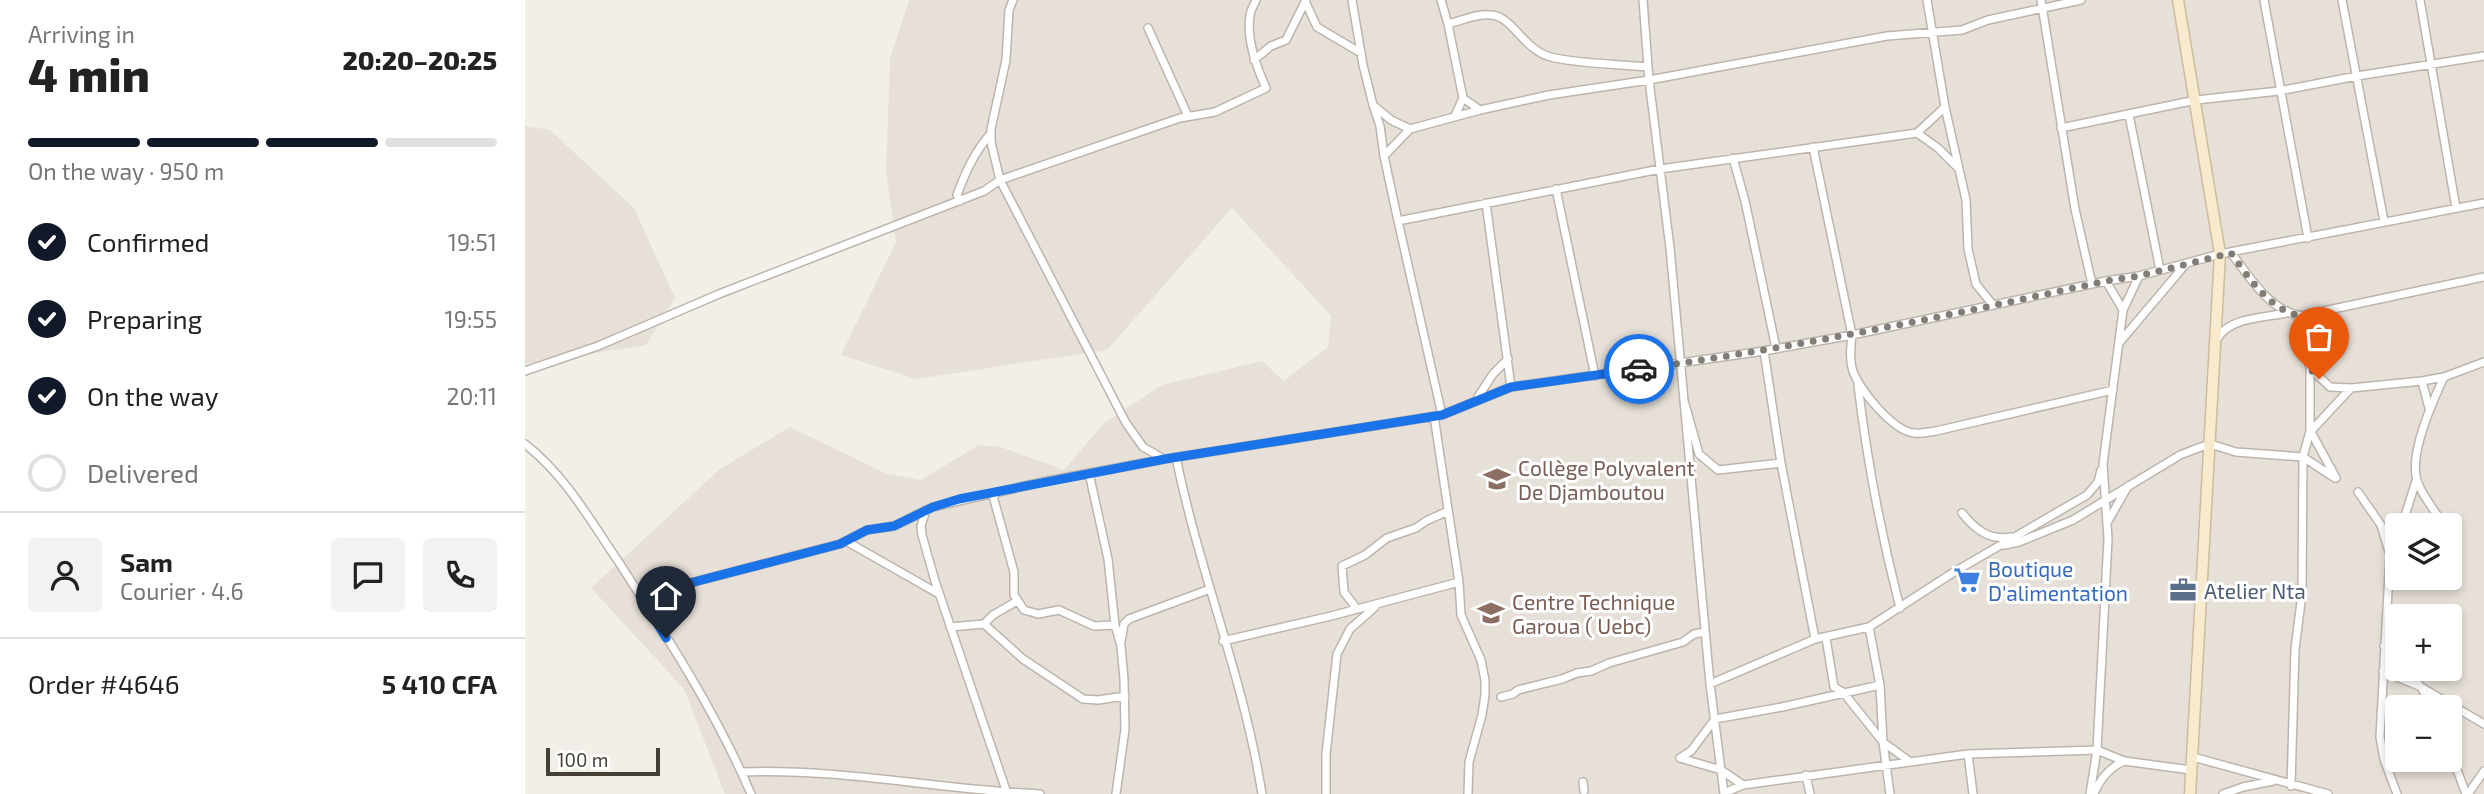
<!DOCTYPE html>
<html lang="en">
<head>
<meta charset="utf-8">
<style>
  body { margin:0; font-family:"Exo 2",sans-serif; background:#f2f2f2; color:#222; height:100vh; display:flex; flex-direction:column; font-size:26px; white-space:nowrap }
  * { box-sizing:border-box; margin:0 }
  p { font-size:23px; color:#767676 }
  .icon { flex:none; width:38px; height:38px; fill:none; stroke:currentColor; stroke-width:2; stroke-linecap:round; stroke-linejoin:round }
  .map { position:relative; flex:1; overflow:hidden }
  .drawer { display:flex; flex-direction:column; background:#fff; width:525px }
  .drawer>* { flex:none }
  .tools { position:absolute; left:1860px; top:513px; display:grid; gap:14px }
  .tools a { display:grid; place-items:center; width:77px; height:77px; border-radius:7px; background:#fff; box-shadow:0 4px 10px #0003; font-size:35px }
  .scale { position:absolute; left:21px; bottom:18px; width:114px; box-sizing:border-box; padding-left:7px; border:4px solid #453f38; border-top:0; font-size:19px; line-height:24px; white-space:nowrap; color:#453f38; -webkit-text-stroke:5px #fff; paint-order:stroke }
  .pin { position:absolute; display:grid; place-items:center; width:60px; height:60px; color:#fff; margin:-72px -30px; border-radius:50% 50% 50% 0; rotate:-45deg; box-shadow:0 0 7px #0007 }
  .pin .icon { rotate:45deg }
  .courier { position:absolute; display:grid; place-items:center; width:70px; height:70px; margin:-35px; border:5px solid #1a73e8; border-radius:50%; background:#fff; color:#222; box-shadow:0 2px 9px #0007 }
  .overview em { font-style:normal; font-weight:800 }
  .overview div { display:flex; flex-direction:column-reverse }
  .overview { display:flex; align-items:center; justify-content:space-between; height:119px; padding:0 28px }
  h1 { font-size:46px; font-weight:800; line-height:52px }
  .bar { display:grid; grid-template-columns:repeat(4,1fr); gap:10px 7px; align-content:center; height:84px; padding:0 28px }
  .bar i { height:9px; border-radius:5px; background:#e0e0e0 }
  .bar .active { background:#111827 }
  .bar p { grid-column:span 4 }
  .line { display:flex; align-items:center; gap:18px; padding:0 28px; border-top:2px solid #e0e0e0 }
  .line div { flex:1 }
  .round { display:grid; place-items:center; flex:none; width:74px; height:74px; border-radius:7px; background:#f2f2f2 }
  ol { padding:0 28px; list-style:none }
  li { display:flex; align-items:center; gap:21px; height:77px }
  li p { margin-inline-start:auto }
  li .icon { padding:7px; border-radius:50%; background:#111827; color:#fff; stroke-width:4 }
  li:last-child { color:#767676 }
  li i { width:38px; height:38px; border:4px solid #e0e0e0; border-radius:50% }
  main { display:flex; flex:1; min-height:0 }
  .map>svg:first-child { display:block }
  .residential { fill:#e6e0d8; fill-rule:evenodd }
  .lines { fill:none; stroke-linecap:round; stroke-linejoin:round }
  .street-casing { stroke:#bdb5ad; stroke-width:10 }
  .secondary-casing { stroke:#ccbc9e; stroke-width:13 }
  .street { stroke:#fff; stroke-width:7 }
  .secondary { stroke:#f8eacd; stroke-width:10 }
  .done { stroke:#827d76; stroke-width:7; stroke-dasharray:0 12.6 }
  .route { stroke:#1a73e8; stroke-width:9 }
  .labels { text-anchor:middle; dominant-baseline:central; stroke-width:6; stroke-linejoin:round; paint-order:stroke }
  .education-label { font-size:21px; fill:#785e54; stroke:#fff; text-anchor:start }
  .shop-label { font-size:21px; fill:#366cbe; stroke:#fff; text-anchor:start }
  .service-label { font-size:21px; fill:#4e5e75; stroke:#fff; text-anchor:start }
</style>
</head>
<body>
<main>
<section class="drawer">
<div class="overview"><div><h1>4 min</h1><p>Arriving in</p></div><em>20:20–20:25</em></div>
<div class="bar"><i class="active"></i><i class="active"></i><i class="active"></i><i></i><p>On the way · 950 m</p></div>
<ol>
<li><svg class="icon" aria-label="check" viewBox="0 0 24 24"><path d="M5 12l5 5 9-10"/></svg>Confirmed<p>19:51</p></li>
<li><svg class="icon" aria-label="check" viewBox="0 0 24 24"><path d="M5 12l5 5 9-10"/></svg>Preparing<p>19:55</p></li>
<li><svg class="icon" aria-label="check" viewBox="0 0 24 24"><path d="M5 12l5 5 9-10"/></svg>On the way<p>20:11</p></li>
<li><i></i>Delivered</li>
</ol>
<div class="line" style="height:126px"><a class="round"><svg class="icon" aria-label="person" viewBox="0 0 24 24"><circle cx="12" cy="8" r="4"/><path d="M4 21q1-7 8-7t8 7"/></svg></a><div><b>Sam</b><p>Courier · 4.6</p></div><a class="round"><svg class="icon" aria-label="chat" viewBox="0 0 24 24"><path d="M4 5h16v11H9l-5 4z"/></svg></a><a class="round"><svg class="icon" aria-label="phone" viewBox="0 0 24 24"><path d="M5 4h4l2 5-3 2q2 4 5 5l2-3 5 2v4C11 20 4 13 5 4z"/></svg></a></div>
<div class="line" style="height:91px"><div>Order #4646</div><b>5 410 CFA</b></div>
</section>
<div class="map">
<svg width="1959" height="794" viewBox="0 0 1959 794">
  <rect width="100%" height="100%" fill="#f2efe9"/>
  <path class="residential" d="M384,0h1575v794h-1759l-41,-105 -93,-101 129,-119 70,-42 97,47 34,6 58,-35 22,2 63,23 40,-47 58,-38 100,-24 22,20 44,-34 3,-31 -99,-108 -125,142 -191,29 -75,-24 55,-113 -10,-70 4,-113zM1872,525h53v53h-53zM1872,616h53v52h-53zM1872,707h53v53h-53z
    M0,126l25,4 84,78 41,90 -29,47 -121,19z"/>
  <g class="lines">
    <g class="street-casing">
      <path id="street" d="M488,0l-4,10 -3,50 -15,69v13l9,38 126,243 17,24 21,12
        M827,0l11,65 10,40 7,21 4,30 14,65 44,194 4,-2
        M916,0l7,24 15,74 -8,18
        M1118,0l6,80 21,168 40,436 14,110
        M1402,0l18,107 21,93 2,49 8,35 17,21
        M1516,0l34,209 17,75
        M1739,0l44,238
        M1817,0l42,221
        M1895,0l36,208
        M780,1l12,26 44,26
        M923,24c13,-3 29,-11 43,-9 22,1 32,35 60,42 27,7 68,7 97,10
        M623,28l40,88
        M729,60l17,-14 15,-6 20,-40
        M938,98l17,12
        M848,105l18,15 19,9
        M1604,115l31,155
        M1536,128l135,-28 83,-9 78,-15 127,-20
        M1392,133l21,15 21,21
        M1288,147l39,188c-1,11 -3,21 0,33 5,20 41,63 62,65 7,1 15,-1 22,-2l177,-41
        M859,156l26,-27 70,-19 69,-15 100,-15 238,-44 75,-6 26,-10 93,-20
        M1208,158l12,43 31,147
        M1031,189l39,187
        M435,201l-3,-6c9,-24 17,-42 34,-62
        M961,203l25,184
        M873,221l262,-52 257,-36 28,-26
        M1706,253c19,24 37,56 69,63l184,-39
        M1581,281l17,29
        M1775,316l10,52 20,19 21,1 71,-7 22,-4 40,-15
        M1692,339c12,-22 47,-21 69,-26
        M1594,343l66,-78
        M1239,351l17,112 34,176
        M0,371l73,-25 121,-52 265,-103 16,-11 180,-62 35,-6 51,-24c-9,-20 -20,-49 -16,-72 0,-5 4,-11 6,-16
        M1897,381l7,27
        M1333,385c9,76 23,149 42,223
        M953,397l15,-23 15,-15
        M1160,404l14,50 19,16 63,-7
        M909,416l25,166 2,33 20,45 4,20v15l-3,20 -13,47 -1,32
        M1786,431l40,-43
        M1786,432l25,46
        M0,444c40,31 65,76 93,117 48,74 98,151 133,233
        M651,457c23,114 68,222 86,337
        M1778,457l32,21
        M564,473l19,86 7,66 6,21 3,33 1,50 -9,65
        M473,492l-5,4 21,76v23l10,15 14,4 21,-4 35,16 21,-1
        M1833,492l23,33 9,30 -10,182 4,22 13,35
        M401,510l-5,16 1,9 13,46 72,212
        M1437,513c13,16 27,28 49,24
        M1583,521l20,-35
        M1916,521c-7,-12 -18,-24 -23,-38 -11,-26 15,-82 26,-106
        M1877,525l14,-44
        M321,541l93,53
        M1479,545l15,-3 54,-22 107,-65 21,-8 9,-3 26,8 67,5 7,-26v-63
        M1865,554l7,-18
        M115,596l200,-52 27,-14 27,-4 39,-19 109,-25 123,-23 277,-44 69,-28 253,-36 88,-16 254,-54 33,-5 81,-22 264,-51
        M832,609l-13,-17 -2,-26 23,-11 22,-17 29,-10 10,-7 22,-10
        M459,624l39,35 60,40 15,1 27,-4
        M425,627l34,-3 9,-9 24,-14
        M1344,627l11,58 3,57 7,52
        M1301,638l8,49 9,5 40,50 26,19
        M698,641l108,-25 128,-34
        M596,642l3,-18 5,-5 81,-30
        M1859,646l13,15
        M1879,668l17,19 11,20
        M1858,671l38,16 63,37
        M1185,684l105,-45 54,-12 85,-55 133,-77 11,-13 3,-12
        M976,697l12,-3 5,-4 44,-11 15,-6 14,-2 18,-8 74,-21 11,-8 11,-2
        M1925,751l16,43
        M1443,754l5,40
        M1668,757l135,37
        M1155,758l11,-7 24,-32 67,-12 98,-22
        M1155,758l41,12 22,15
        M217,772c100,-4 198,18 298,22
        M1281,775l4,19
        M1058,782l1,9
        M1766,786l4,-137 7,-55 1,-137
        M1199,793l19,-8 225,-31 129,-4 27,11 67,9
        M801,794v-40l11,-100 13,-25 25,-22
        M1565,794l7,-44 11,-211 -5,-75 20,-154 16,-34
        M1569,794c6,-16 15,-26 30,-33
        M1698,794l20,-7 30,-6
        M1943,794l16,-23"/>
    </g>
    <g class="secondary-casing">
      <path id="secondary" d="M1653,0l42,254 -30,540"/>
    </g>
    <use href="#street" class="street"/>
    <use href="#secondary" class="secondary"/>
  </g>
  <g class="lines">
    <path class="done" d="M1114,369c157,-21 312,-54 467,-88l33,-5 92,-23c18,25 38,56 69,63l10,52 9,11"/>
    <path class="route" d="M141,638l-26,-42 200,-52 27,-14 27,-4 39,-19 26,-8 206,-40 277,-44 69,-28 128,-18"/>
  </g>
  <defs>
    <g id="school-bare" transform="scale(2.1)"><path d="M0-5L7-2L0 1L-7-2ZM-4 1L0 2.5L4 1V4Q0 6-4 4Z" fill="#8d6e63" stroke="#fff" stroke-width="2.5" paint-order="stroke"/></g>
    <g id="supermarket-bare" transform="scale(2.1)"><path d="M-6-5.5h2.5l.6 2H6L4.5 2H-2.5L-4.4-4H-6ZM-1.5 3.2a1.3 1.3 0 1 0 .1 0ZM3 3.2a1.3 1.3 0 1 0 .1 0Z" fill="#3f7fe0" stroke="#fff" stroke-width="2.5" paint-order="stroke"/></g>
    <g id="office-bare" transform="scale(2.1)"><path d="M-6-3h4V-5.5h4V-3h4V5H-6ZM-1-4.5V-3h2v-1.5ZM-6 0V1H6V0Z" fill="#5c6f8a" stroke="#fff" stroke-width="2.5" paint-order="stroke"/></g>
    <g id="university-bare" transform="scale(2.1)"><path d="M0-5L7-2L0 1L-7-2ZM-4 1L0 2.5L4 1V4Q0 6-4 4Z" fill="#8d6e63" stroke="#fff" stroke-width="2.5" paint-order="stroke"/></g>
  </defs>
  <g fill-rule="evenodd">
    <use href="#school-bare" x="972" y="479"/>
    <use href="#supermarket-bare" x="1442" y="580"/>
    <use href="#office-bare" x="1658" y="590"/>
    <use href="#university-bare" x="966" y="613"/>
  </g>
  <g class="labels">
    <g class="education-label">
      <text x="993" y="467">Collège Polyvalent<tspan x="993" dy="24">De Djamboutou</tspan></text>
      <text x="987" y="601">Centre Technique<tspan x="987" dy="24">Garoua ( Uebc)</tspan></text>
    </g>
    <g class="shop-label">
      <text x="1463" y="568">Boutique<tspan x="1463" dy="24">D'alimentation</tspan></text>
    </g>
    <g class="service-label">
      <text x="1679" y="590">Atelier Nta</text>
    </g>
  </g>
</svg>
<div class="tools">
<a><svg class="icon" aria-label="layers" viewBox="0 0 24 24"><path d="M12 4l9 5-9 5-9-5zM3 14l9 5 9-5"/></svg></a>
<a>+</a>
<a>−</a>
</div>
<div class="scale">100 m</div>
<div class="pin" style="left:1794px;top:379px;background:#ea580c"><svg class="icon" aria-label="bag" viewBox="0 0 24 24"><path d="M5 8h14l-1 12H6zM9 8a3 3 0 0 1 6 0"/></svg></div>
<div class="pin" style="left:141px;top:638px;background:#1f2937"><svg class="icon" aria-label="home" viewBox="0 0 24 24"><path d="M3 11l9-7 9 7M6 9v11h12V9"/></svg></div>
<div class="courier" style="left:1114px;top:369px"><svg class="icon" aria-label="car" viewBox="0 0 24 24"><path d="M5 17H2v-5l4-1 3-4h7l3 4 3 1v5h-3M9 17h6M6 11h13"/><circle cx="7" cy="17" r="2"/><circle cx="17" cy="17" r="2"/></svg></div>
</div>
</main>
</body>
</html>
